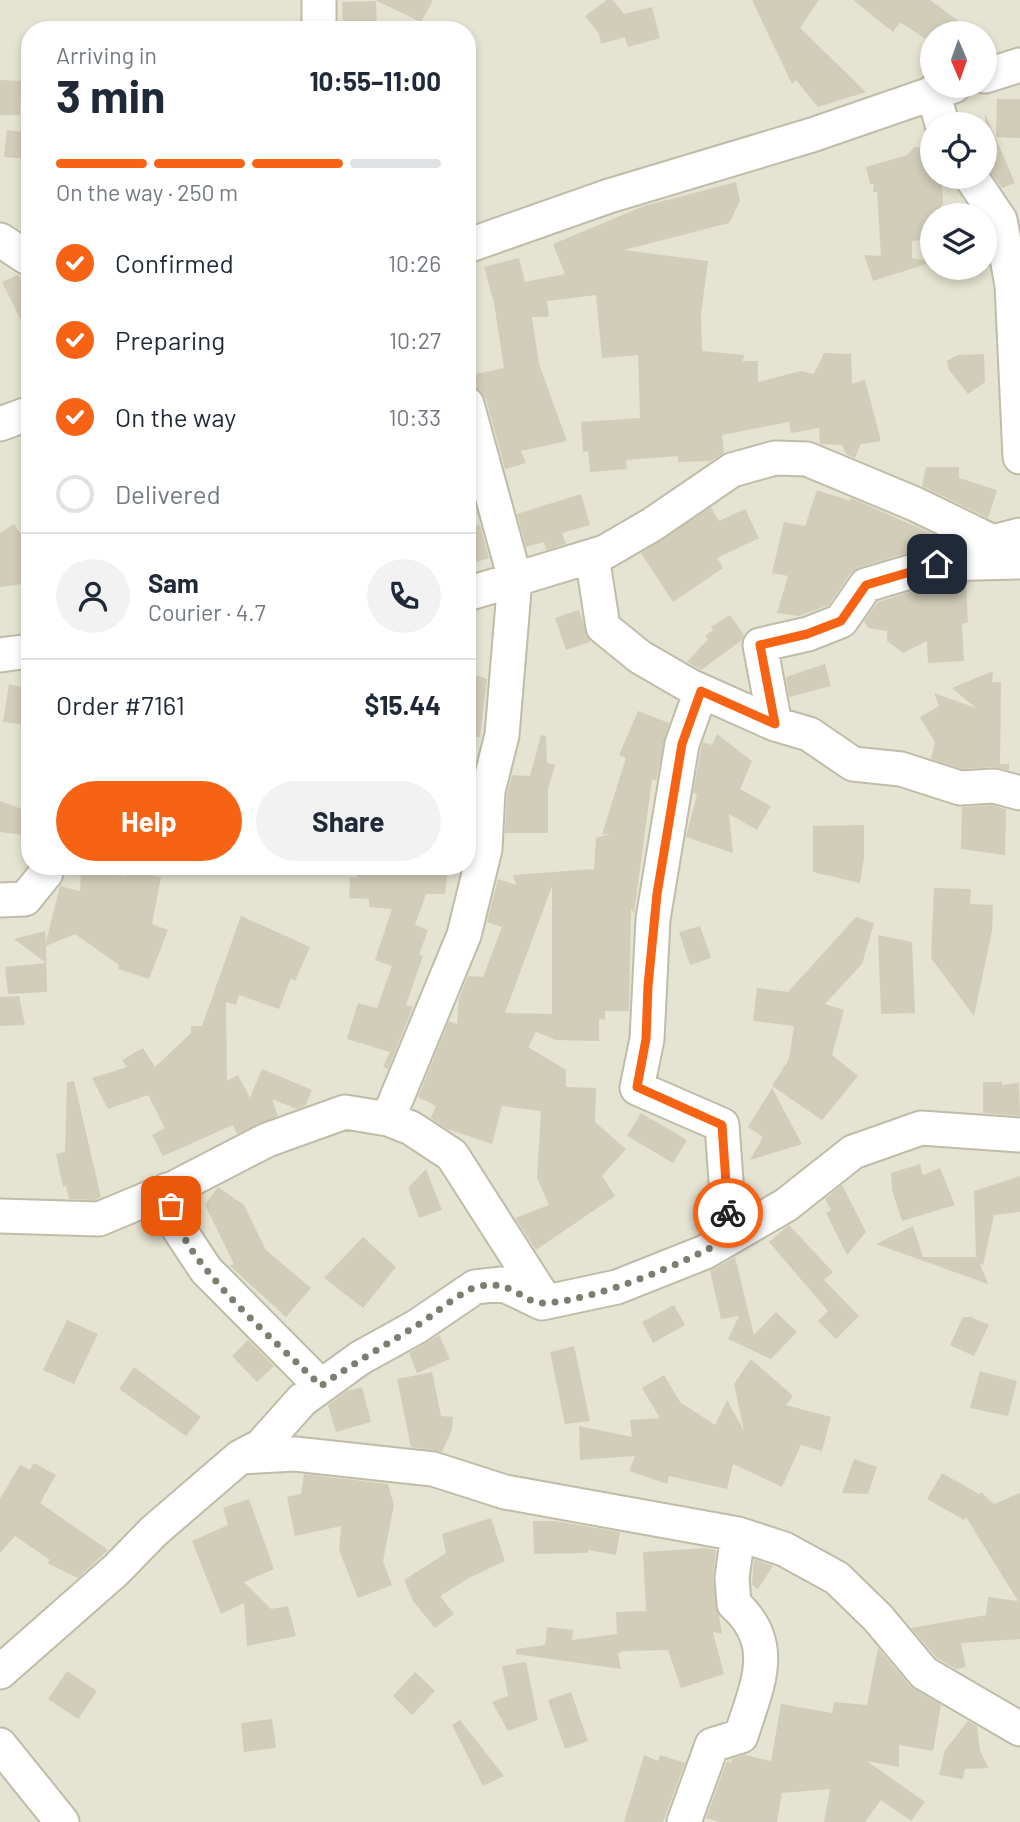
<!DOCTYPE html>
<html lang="en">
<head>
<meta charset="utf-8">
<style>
  body { margin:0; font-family:Barlow,sans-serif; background:#f2f2f3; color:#1f2937; height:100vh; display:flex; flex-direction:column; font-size:26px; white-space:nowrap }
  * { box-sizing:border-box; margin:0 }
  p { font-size:23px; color:#747a83 }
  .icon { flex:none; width:38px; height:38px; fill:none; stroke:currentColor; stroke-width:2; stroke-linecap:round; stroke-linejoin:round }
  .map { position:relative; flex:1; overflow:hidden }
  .side { position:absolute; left:21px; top:21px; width:455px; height:854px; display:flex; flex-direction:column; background:#fff; border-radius:28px; box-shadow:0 4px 10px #0003 }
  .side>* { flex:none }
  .needle { width:46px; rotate:178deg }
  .controls { position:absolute; left:920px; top:21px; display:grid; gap:14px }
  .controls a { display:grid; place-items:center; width:77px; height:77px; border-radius:50%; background:#fff; box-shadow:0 4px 10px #0003; font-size:35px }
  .pin { position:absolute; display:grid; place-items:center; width:60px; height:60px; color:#fff; margin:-30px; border-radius:14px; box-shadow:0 4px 10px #0006 }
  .courier { position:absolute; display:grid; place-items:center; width:70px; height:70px; margin:-35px; border:5px solid #f66314; border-radius:50%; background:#fff; color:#222; box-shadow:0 2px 9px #0007 }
  .head em { font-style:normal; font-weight:700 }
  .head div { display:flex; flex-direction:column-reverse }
  .head { display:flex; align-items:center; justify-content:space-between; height:119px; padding:0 35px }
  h1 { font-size:46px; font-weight:700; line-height:52px }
  .bar { display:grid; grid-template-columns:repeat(4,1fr); gap:10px 7px; align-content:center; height:84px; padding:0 35px }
  .bar i { height:9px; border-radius:5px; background:#e0e1e3 }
  .bar .selected { background:#f66314 }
  .bar p { grid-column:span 4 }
  .line { display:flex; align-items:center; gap:18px; padding:0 35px; border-top:2px solid #e0e1e3 }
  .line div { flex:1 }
  .round { display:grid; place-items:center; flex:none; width:74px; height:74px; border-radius:37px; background:#f2f2f3 }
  ol { padding:0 35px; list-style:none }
  li { display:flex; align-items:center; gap:21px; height:77px }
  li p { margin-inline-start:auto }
  li .icon { padding:7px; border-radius:50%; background:#f66314; color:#fff; stroke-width:4 }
  li:last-child { color:#747a83 }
  li i { width:38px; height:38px; border:4px solid #e0e1e3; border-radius:50% }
  .primary-button { display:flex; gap:14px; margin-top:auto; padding:14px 35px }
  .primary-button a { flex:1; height:80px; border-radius:42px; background:#f66314; color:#fff; font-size:28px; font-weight:700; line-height:80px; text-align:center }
  .primary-button a+a { background:#f2f2f3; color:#1f2937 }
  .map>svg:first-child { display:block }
  .residential { fill:#e5e3d1; fill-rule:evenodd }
  .building { fill:#d2cdb8; fill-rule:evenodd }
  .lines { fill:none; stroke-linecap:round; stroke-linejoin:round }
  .minor-casing { stroke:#bfbca8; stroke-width:37 }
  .minor { stroke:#fff; stroke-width:33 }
  .done { stroke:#7f7d70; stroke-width:7; stroke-dasharray:0 12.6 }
  .route { stroke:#f66314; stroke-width:9 }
</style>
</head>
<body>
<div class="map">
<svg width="1020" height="1822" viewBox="0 0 1020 1822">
  <rect width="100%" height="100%" fill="#f1efe2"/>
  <path class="residential" d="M0,0h1020v1822h-1020zM30,30h437v836h-437zM933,33h52v53h-52zM933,124h52v53h-52zM933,215h52v53h-52z"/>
  <path class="building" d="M375,0h58l-12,22z
    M607,0h6l11,14 28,-7 8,31 -32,9 -3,-10 -24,7 -2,-10 -14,-18z
    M752,0h67l-19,28 66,64 -48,15 -22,-27 -4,4z
    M853,0h77l30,22 -9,11h-18v11l-33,-22 -7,10z
    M376,1l1,25 -34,2 -1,-26z
    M0,80l21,1 -1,34h-20z
    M997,99h23v39l-24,-1z
    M985,113l30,70 -13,5 -17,-23z
    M7,130l23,3v26l-26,-2z
    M914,147l11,1 6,29h11l1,27 -10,11v24l-21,2v17l21,4 -60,19 -9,-26 17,1 -4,-64h-4l1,-8h-4l-4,-17 41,-12z
    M736,182l4,19 -11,22 -105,27 84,11 -7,53 1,37 43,4 -3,6h16v21l43,-11 13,3 10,-21 27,1 1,30 13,-4 16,61 -20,3 -6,14 -9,-4 -4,-9 -22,-1 -1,-16 -28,5 -2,-11 -67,13 2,18 -13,8 -33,1v-6l-52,4 1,9 -37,3 -2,-21 -5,1 -2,-30 59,-4 -2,-63 -36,3 -6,-63 -49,6 2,16h-17l7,47 28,77 -46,10 5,12 -21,6 -19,-70 -6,-9 -11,-5 -2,-6v-3l37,-8 -10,-65 -10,-36 35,-9 6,24 40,-8 -12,-30 91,-38z
    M18,275l12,17v46l-28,-56z
    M984,354l1,28 -17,12 -19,-24 -2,-9 11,-6z
    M926,467h33v11l38,12 -9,28 -66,-32z
    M817,490l33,11 1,-3 86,38 -6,10 -71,21 -10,7 -21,31 -30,11 -22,-3 11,-37 -16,-3 12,-51 21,4z
    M581,494l9,31 -28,8 4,11 -20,6 -2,-8 -18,5 -9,-33z
    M711,507l8,14 26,-12 14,29 -42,20 6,10 -50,34 -32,-49z
    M14,524l16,24v35l-30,4v-54z
    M480,525l9,33 -22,7v-36z
    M940,583h26l2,39 -6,2 2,37 -36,2 -1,-22 -24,12 -16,-12v-10l-19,-3 -4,-7 14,-19z
    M579,610l11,32 -24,8 -11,-32z
    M730,615l14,20 -2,5 -41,30 -14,-8 21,-23 -3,-3 8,-6 -2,-3z
    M825,664l6,22 -42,11 -3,-20z
    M993,671l-1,11h9l-1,82h9v6l-16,-3 -31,2 -31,-10 4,-17 -15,-25 19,-11 -5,-13 42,15 -24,-20z
    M467,672l20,7 -7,58 -13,-1z
    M9,684l21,5v36l-27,-3z
    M638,711l31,12 -13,58 -4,-2 -18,135 -3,-5 -2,102h-24v9l-6,-1v22l-43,-1 -20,-8 -8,15 38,23v17l30,1 -1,34 31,27 -24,27 13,20 -79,54 -21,-32 34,-13 -12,-27 4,-67 -39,-5 -10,38 -45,-15 -16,-11 5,-12 -18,-9 31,-76 8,3 2,-26 9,-22 15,1 19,-50 -15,-5 11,-43 18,6 -3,-10 81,-6 2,-31 13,-4h-7l24,-76 -7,-3zM552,886v128l-47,-1z
    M717,734l35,27 -12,28 31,17 -14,24 -28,-16 4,39 -47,-16 11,-43 -4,-1 8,-44 2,-7 9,3z
    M541,735l5,1 1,27 8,2 -7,24v44h-43l2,-39 5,-19 18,1z
    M0,801l30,11v24l-30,-4z
    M992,805l14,4 -1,46 -44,-6 1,-42z
    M864,825v33l-4,25 -47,-11v-46z
    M358,866l59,6v-5h31l-3,27h-19l-11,31 13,5 -9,25 4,1 -17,49 7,2 -25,62 -5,-2 7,-15 -43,-13 11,-36 19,5 15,-42 -17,-6 17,-51 -23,-2v-8l-20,-1 1,-21 7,1z
    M127,871l34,6 -9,47 16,6 -19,49 -31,-10 1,-4 -44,-31 -29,12 1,46 -39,2 -3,-27 41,-4 -32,-24 31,-8 1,11 14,-56 20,5 1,-19 45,4z
    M934,888l37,1 -1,15 23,1 -1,26 -18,85 -43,-58z
    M241,916l69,31 -15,34 -4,-3 -12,31 -40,-14 -3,10 -10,-3 1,79 11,-6 12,23 12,-29 50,21 -7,16 -8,3 -25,-10 6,17 -41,18 -4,-9 -70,31 -11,-21 13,-7 -17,-33 -40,14 -16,-31 35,-11 -5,-7 21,-12 12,19 36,-34v-7h11z
    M856,917l18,6 -12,41 -37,40 19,6 -12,45 26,21 -36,44 -50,-34 17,-27 5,-33 -41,-5 4,-33 31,4z
    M700,926l11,32 -21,7 -11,-33z
    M878,935l34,7 3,71 -34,1z
    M19,996l6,29 -25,1v-29z
    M74,1081l27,116 -6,3 -26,-1 -3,-13 -3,1 -7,-33 9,-2 2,-70z
    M983,1082h19v3l17,-2 1,33 -37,-3z
    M772,1088l30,56 -52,16 13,-23 -15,-10z
    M641,1113l46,27 -14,23 -46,-27z
    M920,1164l3,11 17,-7 15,37 -53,16 -10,-31 -1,-17z
    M426,1169l16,41 -23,8 -11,-30z
    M1020,1176v36l-26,3 -11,50 -3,-1 8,20 -112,-40 37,-18 10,31h53l-2,-66z
    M842,1185l24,47 -19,23 -21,-42 5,-3 -6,-11z
    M218,1187l26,18 22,45 45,38 -25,29 -56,-51 4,-2 -29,-59z
    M789,1225l44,47 -9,8 35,36 -23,23 -18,-18 10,-10 -59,-69z
    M363,1237l33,30 -33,41 -39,-30z
    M735,1257l19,78 22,-23 21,20 -26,27 -43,-20 11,-23 -18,3 -11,-48z
    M674,1305l11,20 -32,18 -11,-21z
    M963,1317h8l18,8 -15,31 -24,-11z
    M67,1320l31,14 -24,50 -31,-14z
    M439,1335l11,24 -33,14 -8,-20z
    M248,1340l26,26 -17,16 -25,-26z
    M574,1346l16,75 -25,3 -15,-72z
    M751,1359l42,37 -7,9 45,12 -9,34 -21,-6 -19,42 -49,-23 -6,25 -58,-13 -2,8 -38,-13 6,-15 -55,4 -1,-34 53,11 -2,-17 30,-2 -18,-30 22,-13 16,27 35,23 12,-25 17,31 -10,-47z
    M134,1367l67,50 -15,19 -67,-47z
    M980,1371l37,10 -9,35 -38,-8z
    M432,1372l9,44 12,1 -1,13 -10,22 -31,-5 -14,-68z
    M362,1387l9,35 -35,10 -8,-27 19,-14z
    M854,1459l23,8 -9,27 -26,-1z
    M34,1463l22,12 -16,28 68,47 -30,28 -31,-15 3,-3 -35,-24 -15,17v-54l20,-34 10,5z
    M942,1473l37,21 2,-2 13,12 26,-11v146l-59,4 5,24 -10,2 -19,-11 -26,-30 75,-13 2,-18 30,4 -52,-84 -2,3 -37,-21z
    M304,1474l84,10 6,21 -11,56 9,24 -34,13 -19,-48 2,-24 -46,10 -8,-39 14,-3z
    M249,1499l25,70 -30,13 27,27 17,-3 8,30 -49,10 -3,-43 -23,11 -29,-73 36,-16 -5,-17z
    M491,1518l14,43 -36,17 -29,18 14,18 -19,14 -22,-27 -9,-21 42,-27 -4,-19z
    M533,1521h22l65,11 -4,23 -28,-5v3l-54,1z
    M705,1548l11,2 -3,29 9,55 -9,-2 11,42 -43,14 -13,-38 -45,1 -5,2 3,16 -105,-15v-5l29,-4 2,-18 26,3 -1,10 45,-6 -1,-22 30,-1 -3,-59z
    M754,1559l19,7 -15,23 -6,-4z
    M878,1648l32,38 31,19 -8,46 -34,-6v22l-32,-6 58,41 -14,19 -30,-21 -16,22h-41l6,-33 -48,4 -5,29h-57l-14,-4 21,-57 4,2 1,-4 13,-4 26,6 10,-57 51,9 2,-11 33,3z
    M526,1662l12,58 -30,11 -16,-29 16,-6 -6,-30z
    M67,1671l30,20 -19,28 -30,-20z
    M415,1672l20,19 -23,24 -19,-19z
    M571,1692l17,49 -23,8 -17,-49z
    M272,1719l4,29 -32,4 -3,-29z
    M460,1720l44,56 -21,10 -31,-61z
    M968,1721l9,5 3,25 9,17 -24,1 -2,10 -24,-4 6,-25z
    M644,1755l14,6 2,-6 25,8 -22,59h-39z"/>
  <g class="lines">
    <g class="minor-casing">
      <path id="minor" d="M319,30v-30
        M985,76l35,-11
        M933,92l9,32
        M971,177l29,43 12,65 8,172
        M0,240l28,18
        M467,246l142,-50 203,-61 142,-49
        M0,424l30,-11
        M592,556l11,71 37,30 50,29 85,38 34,10 44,30 48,5 59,19 34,-2 26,7
        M467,594l138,-42 48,-28 79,-54 43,-12 32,1 108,45 78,38 27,-7
        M0,655l30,-4
        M701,691l-19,53 -29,175 -6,120 -10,49 85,37 8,112
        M775,724l-15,-79 48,-11 33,-13 25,-36 71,-21 83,-2
        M0,900l25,-1 21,-26 1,-7
        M388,1119l76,-184 21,-86 3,-58 14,-56 13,-156 -48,-175
        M167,1190l8,33 31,47 115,116
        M0,1216l99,3 77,-32 91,-47 78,-28 43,7 23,9 41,27 94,147
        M241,1457l54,-3 138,15 72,23 233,42 46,15 53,29 41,40 46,55 96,56
        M0,1672l116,-102 38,-39 86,-74 21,-11 41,-46 58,-42 56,-31 59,-40 27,-3 40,19 75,-16 88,-35 81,-47 67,-53 68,-24 99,7
        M0,1745l62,77
        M684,1822l28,-77 29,-9c16,-51 38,-92 -7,-132l-2,-26 6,-44"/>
    </g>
    <use href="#minor" class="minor"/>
  </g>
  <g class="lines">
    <path class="done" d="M171,1206c13,59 107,137 150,180 31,-22 63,-40 95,-60 17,-10 46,-36 63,-40 36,-6 44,18 65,17 50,-2 143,-40 186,-66l-2,-24"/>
    <path class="route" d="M728,1213l-6,-88 -85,-38 9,-48 2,-53 9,-92 25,-150 19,-53 74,33 -15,-79 47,-11 34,-13 25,-36 71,-21"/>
  </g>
</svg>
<div class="controls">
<a><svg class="needle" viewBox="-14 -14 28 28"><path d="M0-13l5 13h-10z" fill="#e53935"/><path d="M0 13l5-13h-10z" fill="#747a83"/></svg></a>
<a><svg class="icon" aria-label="locate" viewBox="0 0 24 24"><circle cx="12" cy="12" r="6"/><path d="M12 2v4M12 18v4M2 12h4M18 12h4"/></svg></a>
<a><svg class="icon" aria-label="layers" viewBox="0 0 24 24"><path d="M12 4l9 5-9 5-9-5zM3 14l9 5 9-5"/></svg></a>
</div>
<div class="pin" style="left:171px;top:1206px;background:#ea580c"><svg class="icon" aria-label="bag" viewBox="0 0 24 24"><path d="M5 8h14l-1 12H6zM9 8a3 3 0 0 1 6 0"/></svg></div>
<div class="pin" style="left:937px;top:564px;background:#1f2937"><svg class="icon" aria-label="home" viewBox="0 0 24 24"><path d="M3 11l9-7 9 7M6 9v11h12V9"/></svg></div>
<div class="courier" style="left:728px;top:1213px"><svg class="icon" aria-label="bike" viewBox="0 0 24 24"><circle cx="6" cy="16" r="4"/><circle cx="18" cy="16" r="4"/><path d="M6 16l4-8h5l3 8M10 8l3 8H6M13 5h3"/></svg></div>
<section class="side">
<div class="head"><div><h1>3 min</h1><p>Arriving in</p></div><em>10:55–11:00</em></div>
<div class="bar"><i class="selected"></i><i class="selected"></i><i class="selected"></i><i></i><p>On the way · 250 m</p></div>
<ol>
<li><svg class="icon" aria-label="check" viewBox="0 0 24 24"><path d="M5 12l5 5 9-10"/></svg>Confirmed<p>10:26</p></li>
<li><svg class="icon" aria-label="check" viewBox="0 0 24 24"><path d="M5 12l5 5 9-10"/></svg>Preparing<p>10:27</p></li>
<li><svg class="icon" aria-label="check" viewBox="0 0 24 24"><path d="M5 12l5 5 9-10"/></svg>On the way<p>10:33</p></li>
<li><i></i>Delivered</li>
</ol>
<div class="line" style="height:126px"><a class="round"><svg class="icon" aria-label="person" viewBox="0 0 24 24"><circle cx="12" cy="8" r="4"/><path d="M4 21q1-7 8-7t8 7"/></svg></a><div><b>Sam</b><p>Courier · 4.7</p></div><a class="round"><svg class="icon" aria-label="phone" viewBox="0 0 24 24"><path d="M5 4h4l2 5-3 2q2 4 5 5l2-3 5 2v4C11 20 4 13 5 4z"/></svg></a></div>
<div class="line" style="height:91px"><div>Order #7161</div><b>$15.44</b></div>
<div class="primary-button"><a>Help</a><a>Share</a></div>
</section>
</div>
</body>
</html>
